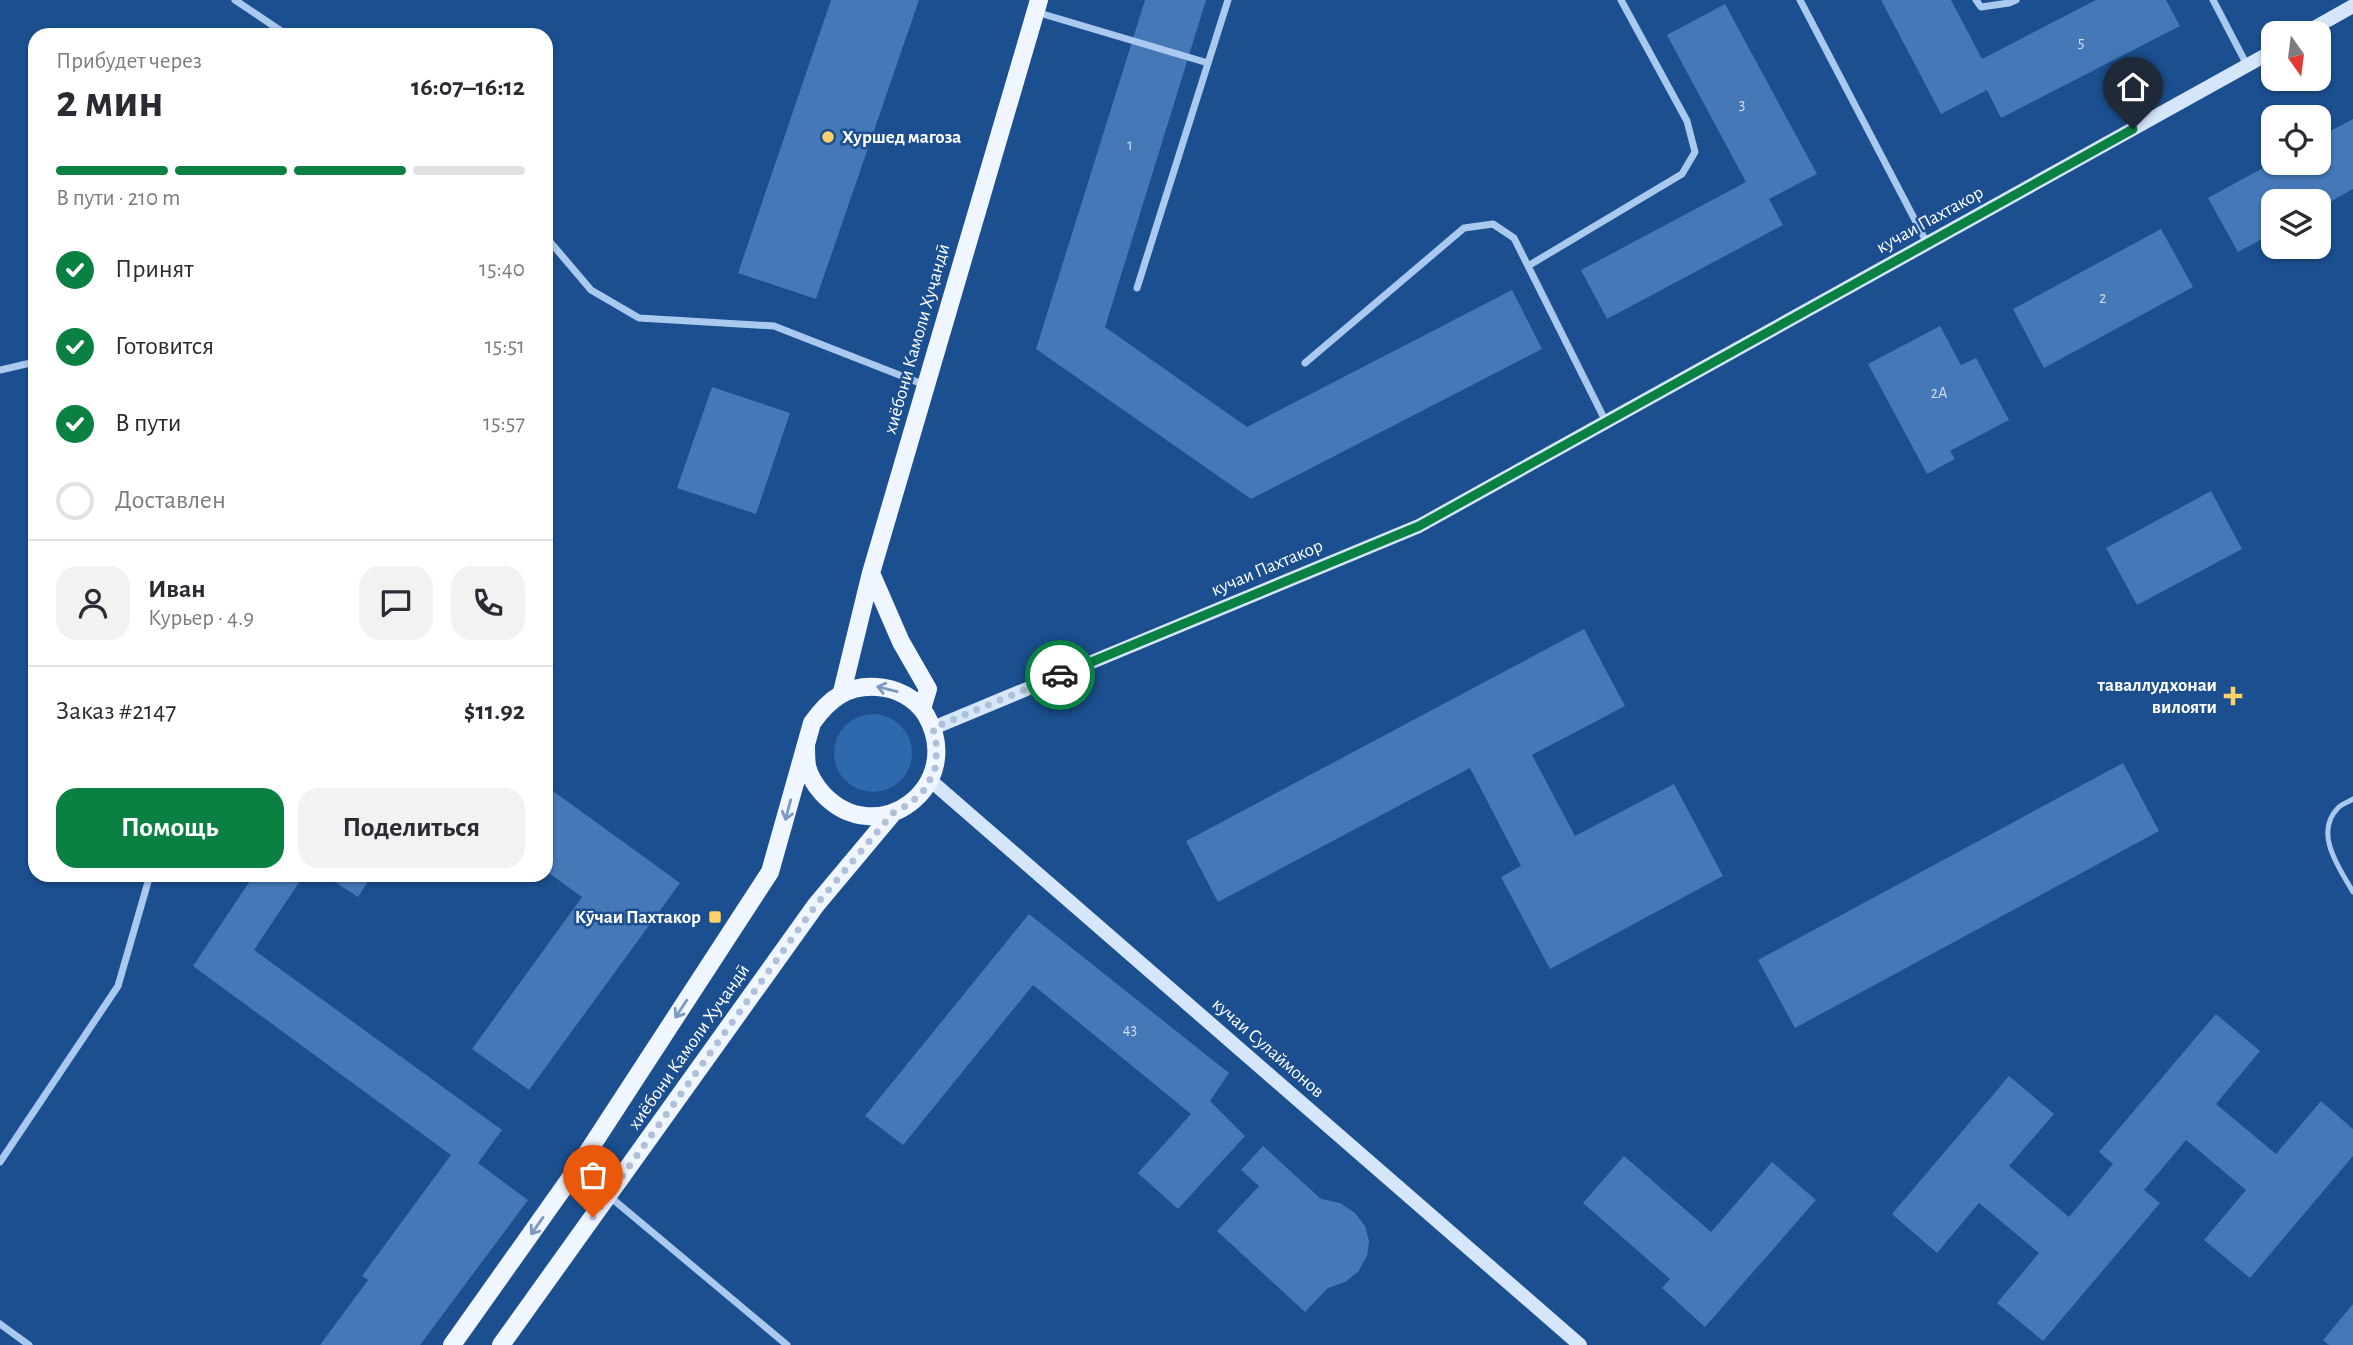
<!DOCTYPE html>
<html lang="ru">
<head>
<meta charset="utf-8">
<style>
  body { margin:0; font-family:"Alegreya Sans",sans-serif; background:#f2f2f3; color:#2b2b33; height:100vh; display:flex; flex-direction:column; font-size:26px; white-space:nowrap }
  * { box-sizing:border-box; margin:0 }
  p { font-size:23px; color:#7c7c81 }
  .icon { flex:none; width:38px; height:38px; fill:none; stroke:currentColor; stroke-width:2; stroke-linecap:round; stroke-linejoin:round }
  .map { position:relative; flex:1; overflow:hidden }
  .side { position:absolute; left:28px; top:28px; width:525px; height:854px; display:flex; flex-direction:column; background:#fff; border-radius:21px; box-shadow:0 2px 5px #0004 }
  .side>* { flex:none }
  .needle { width:46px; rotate:166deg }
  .buttons { position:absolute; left:2261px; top:21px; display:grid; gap:14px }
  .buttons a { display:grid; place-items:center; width:70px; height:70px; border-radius:14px; background:#fff; box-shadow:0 2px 5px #0004; font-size:35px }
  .pin { position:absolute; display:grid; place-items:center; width:60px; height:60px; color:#fff; margin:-72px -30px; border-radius:50% 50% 50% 0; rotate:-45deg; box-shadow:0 0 7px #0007 }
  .pin .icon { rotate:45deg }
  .courier { position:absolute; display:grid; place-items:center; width:70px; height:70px; margin:-35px; border:5px solid #0b8043; border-radius:50%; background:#fff; color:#222; box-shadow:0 2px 9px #0007 }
  .summary em { font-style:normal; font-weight:600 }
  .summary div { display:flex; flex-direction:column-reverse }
  .summary { display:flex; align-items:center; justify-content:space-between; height:119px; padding:0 28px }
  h1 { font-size:46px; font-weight:600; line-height:52px }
  .bar { display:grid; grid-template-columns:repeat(4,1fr); gap:10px 7px; align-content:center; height:84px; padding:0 28px }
  .bar i { height:9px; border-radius:5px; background:#e1e1e2 }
  .bar .active { background:#0b8043 }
  .bar p { grid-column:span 4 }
  .line { display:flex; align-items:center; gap:18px; padding:0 28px; border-top:2px solid #e1e1e2 }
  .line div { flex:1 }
  .round { display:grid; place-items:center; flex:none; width:74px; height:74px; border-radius:21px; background:#f2f2f3 }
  ol { padding:0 28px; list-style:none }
  li { display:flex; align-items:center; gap:21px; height:77px }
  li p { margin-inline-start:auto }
  li .icon { padding:7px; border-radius:50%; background:#0b8043; color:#fff; stroke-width:4 }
  li:last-child { color:#7c7c81 }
  li i { width:38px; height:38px; border:4px solid #e1e1e2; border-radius:50% }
  .button { display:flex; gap:14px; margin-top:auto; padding:14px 28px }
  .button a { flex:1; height:80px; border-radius:21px; background:#0b8043; color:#fff; font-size:28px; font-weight:600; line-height:80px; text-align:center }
  .button a+a { background:#f2f2f3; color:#2b2b33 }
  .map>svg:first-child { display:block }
  .green { fill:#2e69ad }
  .building { fill:#4478b7 }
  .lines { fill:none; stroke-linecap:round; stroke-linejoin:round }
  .lane { stroke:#a9c9ee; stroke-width:5 }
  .street { stroke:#a9c9ee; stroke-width:7 }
  .secondary { stroke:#d6e6fa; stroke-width:14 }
  .primary { stroke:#f0f6ff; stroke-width:18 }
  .oneway { stroke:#7b9ac1 }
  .done { stroke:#afc1d8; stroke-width:7; stroke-dasharray:0 12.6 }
  .route { stroke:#0b8043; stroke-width:9 }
  .poi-dot { fill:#ffd166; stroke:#1b4f8f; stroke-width:2.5 }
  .labels { text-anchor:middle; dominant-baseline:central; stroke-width:5; stroke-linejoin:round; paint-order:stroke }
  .number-label { font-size:16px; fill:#d0dded }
  .poi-label { font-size:19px; font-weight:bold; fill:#fff; stroke:#1b4f8f; text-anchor:end }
  .street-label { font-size:19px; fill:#fff; stroke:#1b4f8f }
</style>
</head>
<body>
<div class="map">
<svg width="2353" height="1345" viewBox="0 0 2353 1345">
  <rect width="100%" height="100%" fill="#1b4f8f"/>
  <path class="green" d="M834 753a39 39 0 1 1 78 0a39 39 0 1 1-78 0Z"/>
  <path class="building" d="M831,0h88l-103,299 -78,-26z
    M1145,0h61l-101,327 142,100 265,-137 30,59 -291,150 -215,-150z
    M1881,0h70l31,59 114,-59h70l14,26 -179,92 -14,-28 -46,24z
    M1725,4l92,170 -48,25 14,26 -176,94 -26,-49 165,-88 -79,-147z
    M2353,119v70l-34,19v-7h-46v32l-35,19 -30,-54 64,-35h47v-26z
    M2161,229l32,58 -149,81 -31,-59z
    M1940,326l21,39 15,-7 33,62 -59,31 5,8 -28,15 -59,-110z
    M712,387l78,26 -34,101 -79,-26z
    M2211,491l31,58 -105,56 -31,-57z
    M1584,629l41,77 -93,49 43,81 99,-52 49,92 -173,93 -49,-92 20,-11 -51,-98 -252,134 -32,-61z
    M2123,763l36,68 -364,197 -37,-68z
    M546,786l134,97 -151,207 -57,-41 110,-152 -36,-26z
    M254,875h50l-50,75 248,180 -24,33 50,37 -108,145h-100l48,-65 -6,-4 89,-121 -258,-189z
    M324,875h48l-14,22z
    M1029,914l200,159 -19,28 35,35 -67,73 -40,-36 53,-59 -158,-129 -130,160 -38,-29z
    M2216,1014l44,37 -44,53 60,50 45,-53 32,28v27l-103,122 -46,-38 42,-50 -60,-50 -42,50 16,13 -117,138 -46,-38 42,-50 -60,-50 -42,50 -45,-39 117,-138 45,38 -45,52 60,51 44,-53 -14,-12z
    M1263,1146l58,53 19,4 15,10 10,13 4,15 -2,15 -9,16 -13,10 -17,6 -23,24 -88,-81 42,-45 -18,-16z
    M1624,1156l87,76 61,-70 44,38 -111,127 -43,-39 8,-9 -87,-76z
    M2353,1304v41h-24l-6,-5z"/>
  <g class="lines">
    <path class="lane" d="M2353,799c-4,3 -12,5 -15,9 -25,25 2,61 15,84"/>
    <path class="street" d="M235,0l52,35
      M1800,0l127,243
      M1976,0l5,7 28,-4 7,-3
      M2213,0l34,65
      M1036,12l172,51
      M546,237l45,53 48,28 135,8 151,59
      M1528,266l154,-92 13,-22 -8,-31 -66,-121
      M1137,288l91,-288
      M1305,363l159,-135 29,-4 21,14 92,184
      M0,370l35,-8
      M0,1162l118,-176 32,-111
      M609,1196l178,149
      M0,1324l29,21"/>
    <path class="secondary" d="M2305,33l48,-27
      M933,728l486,-202 854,-475
      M930,780l650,565"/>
    <path class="primary" d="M871,573l30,69 27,47 -6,20
      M842,692l29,-119 168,-573
      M452,1345l124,-175 194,-298 42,-149c17,-24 35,-38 65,-36 19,1 39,11 49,28 41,71 -49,138 -104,78 -6,-7 -13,-18 -15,-27 -1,-7 -1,-15 -1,-22
      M501,1345l315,-440 77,-92"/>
  </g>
  <defs><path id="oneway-shaft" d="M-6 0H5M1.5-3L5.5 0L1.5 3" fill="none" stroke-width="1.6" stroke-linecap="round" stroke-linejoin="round" transform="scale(1.75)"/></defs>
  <g class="oneway">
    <use href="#oneway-shaft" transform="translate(887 689) rotate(-166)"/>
    <use href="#oneway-shaft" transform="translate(788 810) rotate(105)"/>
    <use href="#oneway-shaft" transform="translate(681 1009) rotate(123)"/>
    <use href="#oneway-shaft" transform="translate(537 1226) rotate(125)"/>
  </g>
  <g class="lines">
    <path class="done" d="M593,1217l223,-312 77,-92 18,-10 15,-15 9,-19 2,-21 -4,-20 127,-53"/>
    <path class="route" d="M1060,675l359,-149 714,-397"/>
  </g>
  <g class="poi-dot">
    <circle cx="828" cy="137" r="7"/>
    <path d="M2229.5 685.5h7v7h7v7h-7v7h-7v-7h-7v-7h7z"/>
    <rect x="708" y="910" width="14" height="14" rx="3.5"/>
  </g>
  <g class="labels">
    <g class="number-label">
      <text x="2081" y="42">5</text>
      <text x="1742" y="104">3</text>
      <text x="1130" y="145">1</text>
      <text x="2103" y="298">2</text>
      <text x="1939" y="393">2А</text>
      <text x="1130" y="1029">43</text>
    </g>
    <g class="poi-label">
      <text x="842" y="137" text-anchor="start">Хуршед магоза</text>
      <text x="2217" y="685">таваллудхонаи<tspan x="2217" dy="22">вилояти</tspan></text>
      <text x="701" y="917">Кӯчаи Пахтакор</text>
    </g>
    <g class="street-label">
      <text transform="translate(1930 220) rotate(-29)">кучаи Пахтакор</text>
      <text transform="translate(917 339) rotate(-74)">хиёбони Камоли Хуҷандӣ</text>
      <text transform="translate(1267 568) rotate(-23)">кучаи Пахтакор</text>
      <text transform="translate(689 1047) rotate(-55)">хиёбони Камоли Хуҷандӣ</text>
      <text transform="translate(1268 1048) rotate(41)">кучаи Сулаймонов</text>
    </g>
  </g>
</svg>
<div class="buttons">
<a><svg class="needle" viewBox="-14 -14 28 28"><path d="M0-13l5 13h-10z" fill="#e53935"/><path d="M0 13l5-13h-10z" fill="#7c7c81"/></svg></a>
<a><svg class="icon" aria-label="locate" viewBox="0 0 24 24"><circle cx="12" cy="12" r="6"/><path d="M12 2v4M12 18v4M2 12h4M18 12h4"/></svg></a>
<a><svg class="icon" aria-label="layers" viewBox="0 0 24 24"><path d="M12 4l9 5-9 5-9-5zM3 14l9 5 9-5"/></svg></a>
</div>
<div class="pin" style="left:593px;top:1217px;background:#ea580c"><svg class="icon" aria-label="bag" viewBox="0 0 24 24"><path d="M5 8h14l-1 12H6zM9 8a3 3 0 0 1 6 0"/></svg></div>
<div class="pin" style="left:2133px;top:129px;background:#1f2937"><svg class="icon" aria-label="home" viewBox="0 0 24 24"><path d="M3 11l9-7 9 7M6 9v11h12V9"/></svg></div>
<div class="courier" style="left:1060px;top:675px"><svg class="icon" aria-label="car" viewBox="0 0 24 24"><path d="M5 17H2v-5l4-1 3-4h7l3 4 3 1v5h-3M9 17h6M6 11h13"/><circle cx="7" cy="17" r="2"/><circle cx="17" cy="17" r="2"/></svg></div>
<section class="side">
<div class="summary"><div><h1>2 мин</h1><p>Прибудет через</p></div><em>16:07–16:12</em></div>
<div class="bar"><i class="active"></i><i class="active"></i><i class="active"></i><i></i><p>В пути · 210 m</p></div>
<ol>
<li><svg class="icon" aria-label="check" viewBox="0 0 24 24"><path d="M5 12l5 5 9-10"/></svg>Принят<p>15:40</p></li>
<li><svg class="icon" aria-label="check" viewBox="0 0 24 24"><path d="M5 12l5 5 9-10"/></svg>Готовится<p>15:51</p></li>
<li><svg class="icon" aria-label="check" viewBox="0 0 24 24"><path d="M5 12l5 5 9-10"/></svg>В пути<p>15:57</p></li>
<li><i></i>Доставлен</li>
</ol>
<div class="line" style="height:126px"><a class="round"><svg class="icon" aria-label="person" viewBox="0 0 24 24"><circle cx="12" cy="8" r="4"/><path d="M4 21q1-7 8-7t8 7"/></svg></a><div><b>Иван</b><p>Курьер · 4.9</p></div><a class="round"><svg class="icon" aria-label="chat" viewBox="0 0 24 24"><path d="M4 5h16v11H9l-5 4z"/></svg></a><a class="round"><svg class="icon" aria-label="phone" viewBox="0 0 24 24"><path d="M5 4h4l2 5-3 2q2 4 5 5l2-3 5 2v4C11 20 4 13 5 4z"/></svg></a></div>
<div class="line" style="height:91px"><div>Заказ #2147</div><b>$11.92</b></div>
<div class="button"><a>Помощь</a><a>Поделиться</a></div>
</section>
</div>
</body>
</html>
